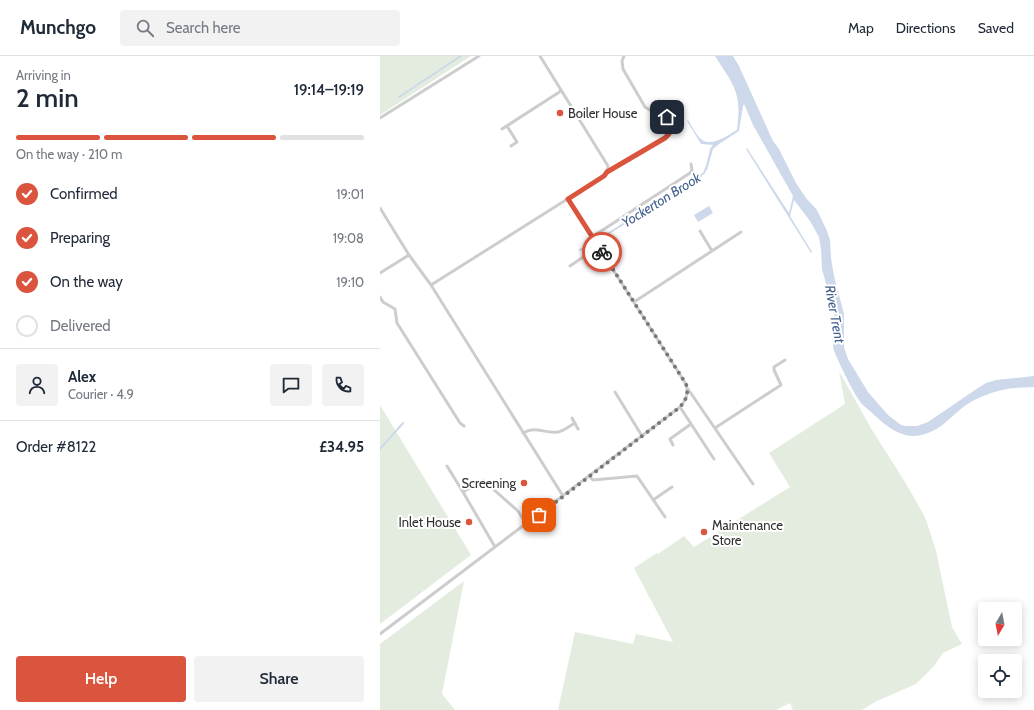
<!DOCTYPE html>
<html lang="en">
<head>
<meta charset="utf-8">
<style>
  body { margin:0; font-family:Cabin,sans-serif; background:#f2f2f3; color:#1f2937; height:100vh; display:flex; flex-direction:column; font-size:15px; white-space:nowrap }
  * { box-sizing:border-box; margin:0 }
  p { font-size:13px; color:#747a83 }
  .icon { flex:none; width:22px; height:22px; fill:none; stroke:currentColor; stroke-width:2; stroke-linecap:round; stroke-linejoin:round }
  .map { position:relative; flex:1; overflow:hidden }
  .side { display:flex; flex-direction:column; background:#fff; width:380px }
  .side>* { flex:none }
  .needle { width:26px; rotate:190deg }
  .tools { position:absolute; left:598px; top:546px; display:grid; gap:8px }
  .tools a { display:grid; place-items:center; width:44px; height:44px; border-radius:4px; background:#fff; box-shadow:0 2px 10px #0003; font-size:20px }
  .pin { position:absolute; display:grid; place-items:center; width:34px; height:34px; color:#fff; margin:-17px; border-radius:8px; box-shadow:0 2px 6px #0006 }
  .courier { position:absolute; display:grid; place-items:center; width:40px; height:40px; margin:-20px; border:3px solid #db553e; border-radius:50%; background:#fff; color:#222; box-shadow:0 1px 5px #0007 }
  .headline em { font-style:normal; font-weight:600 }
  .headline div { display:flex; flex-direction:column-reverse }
  .headline { display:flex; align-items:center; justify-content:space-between; height:68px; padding:0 16px }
  h1 { font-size:26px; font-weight:600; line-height:30px }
  .bar { display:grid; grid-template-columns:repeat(4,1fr); gap:6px 4px; align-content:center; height:48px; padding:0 16px }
  .bar i { height:5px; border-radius:3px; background:#e0e1e3 }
  .bar .on { background:#db553e }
  .bar p { grid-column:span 4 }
  .line { display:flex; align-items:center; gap:10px; padding:0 16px; border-top:1px solid #e0e1e3 }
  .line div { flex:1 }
  .round { display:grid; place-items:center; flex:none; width:42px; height:42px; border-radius:4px; background:#f2f2f3 }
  ol { padding:0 16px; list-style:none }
  li { display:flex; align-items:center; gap:12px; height:44px }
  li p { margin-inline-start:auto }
  li .icon { padding:4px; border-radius:50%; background:#db553e; color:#fff; stroke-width:4 }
  li:last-child { color:#747a83 }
  li i { width:22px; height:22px; border:2px solid #e0e1e3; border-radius:50% }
  .button { display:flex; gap:8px; margin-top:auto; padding:8px 16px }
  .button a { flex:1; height:46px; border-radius:4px; background:#db553e; color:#fff; font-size:16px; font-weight:600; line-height:46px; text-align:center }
  .button a+a { background:#f2f2f3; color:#1f2937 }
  header { display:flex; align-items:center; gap:24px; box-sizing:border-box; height:56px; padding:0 20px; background:#fff; border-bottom:1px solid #e0e1e3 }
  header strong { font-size:19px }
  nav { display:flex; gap:22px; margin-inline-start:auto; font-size:14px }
  .search { width:280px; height:36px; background:#f2f2f3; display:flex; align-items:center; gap:10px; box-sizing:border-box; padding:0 14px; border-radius:4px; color:#747a83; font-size:15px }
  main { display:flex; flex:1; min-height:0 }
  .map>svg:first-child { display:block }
  .green { fill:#e3ecdf }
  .water { fill:#cdd9eb }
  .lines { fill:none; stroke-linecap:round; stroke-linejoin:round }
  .stream { stroke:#cdd9eb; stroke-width:2 }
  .service { stroke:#cdcdcd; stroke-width:3 }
  .done { stroke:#787878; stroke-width:4; stroke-dasharray:0 7.2 }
  .route { stroke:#db553e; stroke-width:5 }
  .poi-dot { fill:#db553e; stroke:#fff; stroke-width:1.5 }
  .labels { text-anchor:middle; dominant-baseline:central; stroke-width:4; stroke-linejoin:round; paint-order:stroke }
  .poi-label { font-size:13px; fill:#303030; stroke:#fff; text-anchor:start }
  .water-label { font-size:14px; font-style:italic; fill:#42608e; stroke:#fff }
</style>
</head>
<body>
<header>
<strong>Munchgo</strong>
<div class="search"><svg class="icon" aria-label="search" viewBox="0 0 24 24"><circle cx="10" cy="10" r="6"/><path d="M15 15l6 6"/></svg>Search here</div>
<nav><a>Map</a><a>Directions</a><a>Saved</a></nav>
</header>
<main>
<section class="side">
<div class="headline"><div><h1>2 min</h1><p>Arriving in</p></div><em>19:14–19:19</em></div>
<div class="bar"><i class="on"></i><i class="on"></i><i class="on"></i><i></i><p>On the way · 210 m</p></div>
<ol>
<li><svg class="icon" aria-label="check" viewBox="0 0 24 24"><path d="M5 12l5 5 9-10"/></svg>Confirmed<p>19:01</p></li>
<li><svg class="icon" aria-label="check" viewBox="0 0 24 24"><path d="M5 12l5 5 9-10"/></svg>Preparing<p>19:08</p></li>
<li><svg class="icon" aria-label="check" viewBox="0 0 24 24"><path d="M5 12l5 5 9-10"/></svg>On the way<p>19:10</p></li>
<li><i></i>Delivered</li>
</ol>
<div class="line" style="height:72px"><a class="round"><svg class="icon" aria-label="person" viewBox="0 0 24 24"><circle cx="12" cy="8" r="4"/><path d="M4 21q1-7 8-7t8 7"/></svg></a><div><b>Alex</b><p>Courier · 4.9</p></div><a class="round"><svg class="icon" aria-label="chat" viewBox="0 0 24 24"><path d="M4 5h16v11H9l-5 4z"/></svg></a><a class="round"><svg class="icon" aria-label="phone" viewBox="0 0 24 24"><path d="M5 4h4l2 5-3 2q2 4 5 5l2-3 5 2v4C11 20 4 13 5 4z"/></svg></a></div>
<div class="line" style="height:52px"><div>Order #8122</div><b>£34.95</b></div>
<div class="button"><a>Help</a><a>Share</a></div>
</section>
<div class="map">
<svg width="654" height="654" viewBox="0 0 654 654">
  <rect width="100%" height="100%" fill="#fff"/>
  <path class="green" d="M0,0h91l-91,59z
    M459,315l33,59 33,52 20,35 11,34 16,76 10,17 -19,9 -9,13 -18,18 -39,17 -15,9h-69l-3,-7 -14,7h-218l17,-78 58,12 3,-10 37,8 -39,-74 23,-15 1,1 26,-18 10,11 96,-60 -21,-34 76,-49z
    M0,349l91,150 -91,69z
    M84,525l-22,113 13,16h-75v-66z"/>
  <path class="water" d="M335,0h18l6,10 34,75 6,8 17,34 10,15 11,12 10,21 3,9 1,18 3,18 10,38v33l4,12 20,33 20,23 13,10 5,1h11l11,-4 47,-32 11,-7 10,-3 38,-4v11c-9,1 -19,0 -27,2 -15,3 -33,9 -45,19 -11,9 -20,20 -34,25 -24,10 -42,-7 -58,-22 -3,-3 -7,-5 -9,-8 -11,-16 -19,-34 -27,-52l-1,-5 2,-29 -13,-48 -1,-20 -2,-12 -9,-16 -16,-21 -4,16 22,36 -1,1 -65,-104 1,-1 42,65 4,-17 -40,-71 -9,-21 -1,2 -4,25 -20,13 -6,5 -6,21h-2l5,-21 3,-4 -12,-1 -14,-23 1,-1c4,6 8,15 13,19 10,9 27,-4 36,-9 5,-38 -3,-44 -22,-74z
    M329,150l4,7 -15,9 -4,-7z"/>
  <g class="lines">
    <path class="stream" d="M19,41l62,-41
      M218,184l106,-67 2,-5
      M200,194l13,-7
      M0,393l23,-26"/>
    <path class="service" d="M0,62l99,-62
      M127,70l10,16 -6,4
      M122,73l59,-38
      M227,116l58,-35c6,-5 9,-11 4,-18l-16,-7 -8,-5 -22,-38 -1,-8 2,-5
      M0,152l29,47 22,30 132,211
      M320,175l12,20
      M212,181l98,-64 2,-3 -1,-6
      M190,210l28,-19
      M0,217l29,-18
      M51,229l173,-109 3,-4 1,-6 -68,-110
      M0,241l3,5 12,7 2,14 63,100 4,3
      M254,246l107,-70
      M308,333l65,95
      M235,336l27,44
      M300,351l34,52
      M192,362l6,11
      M335,372l66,-43 -7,-15v-3l11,-7
      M143,377c13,-8 21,1 35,-1 6,-1 11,-6 17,-9
      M293,389l-3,-6 21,-15
      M67,410l16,26
      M209,420l4,4 44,-4 28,41
      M273,444l19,-13
      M115,491l-32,-55 20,-12 35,31 8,13
      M0,578l300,-227c6,-7 9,-13 6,-23l-118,-185"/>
  </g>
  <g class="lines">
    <path class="done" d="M159,459l141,-108c6,-7 9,-13 6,-23l-84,-132"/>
    <path class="route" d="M222,196l-34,-53 36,-23 3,-4 58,-34c7,-6 10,-15 2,-21"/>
  </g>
  <g class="poi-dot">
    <circle cx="180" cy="57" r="4"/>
    <circle cx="144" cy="427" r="4"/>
    <circle cx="89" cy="466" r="4"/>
    <circle cx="324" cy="476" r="4"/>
  </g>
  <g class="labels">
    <g class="poi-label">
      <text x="188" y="57">Boiler House</text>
      <text x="136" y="427" text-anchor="end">Screening</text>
      <text x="81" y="466" text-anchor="end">Inlet House</text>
      <text x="332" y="469">Maintenance<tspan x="332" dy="15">Store</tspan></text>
    </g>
    <g class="water-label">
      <text transform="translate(281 144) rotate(-32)">Yockerton Brook</text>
      <text transform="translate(455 258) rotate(80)">River Trent</text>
    </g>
  </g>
</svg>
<div class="tools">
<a><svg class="needle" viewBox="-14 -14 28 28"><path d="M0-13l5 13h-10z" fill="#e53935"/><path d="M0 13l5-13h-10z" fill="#747a83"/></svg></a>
<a><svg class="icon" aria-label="locate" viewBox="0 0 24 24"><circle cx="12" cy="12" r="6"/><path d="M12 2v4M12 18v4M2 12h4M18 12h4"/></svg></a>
</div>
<div class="pin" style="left:159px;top:459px;background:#ea580c"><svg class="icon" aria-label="bag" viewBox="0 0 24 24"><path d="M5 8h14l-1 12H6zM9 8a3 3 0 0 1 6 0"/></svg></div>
<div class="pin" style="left:287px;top:61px;background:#1f2937"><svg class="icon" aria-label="home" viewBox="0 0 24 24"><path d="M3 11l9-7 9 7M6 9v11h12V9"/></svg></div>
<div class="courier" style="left:222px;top:196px"><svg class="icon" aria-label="bike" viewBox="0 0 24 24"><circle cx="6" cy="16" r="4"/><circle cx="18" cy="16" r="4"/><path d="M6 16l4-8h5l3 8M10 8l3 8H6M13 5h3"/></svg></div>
</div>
</main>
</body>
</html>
